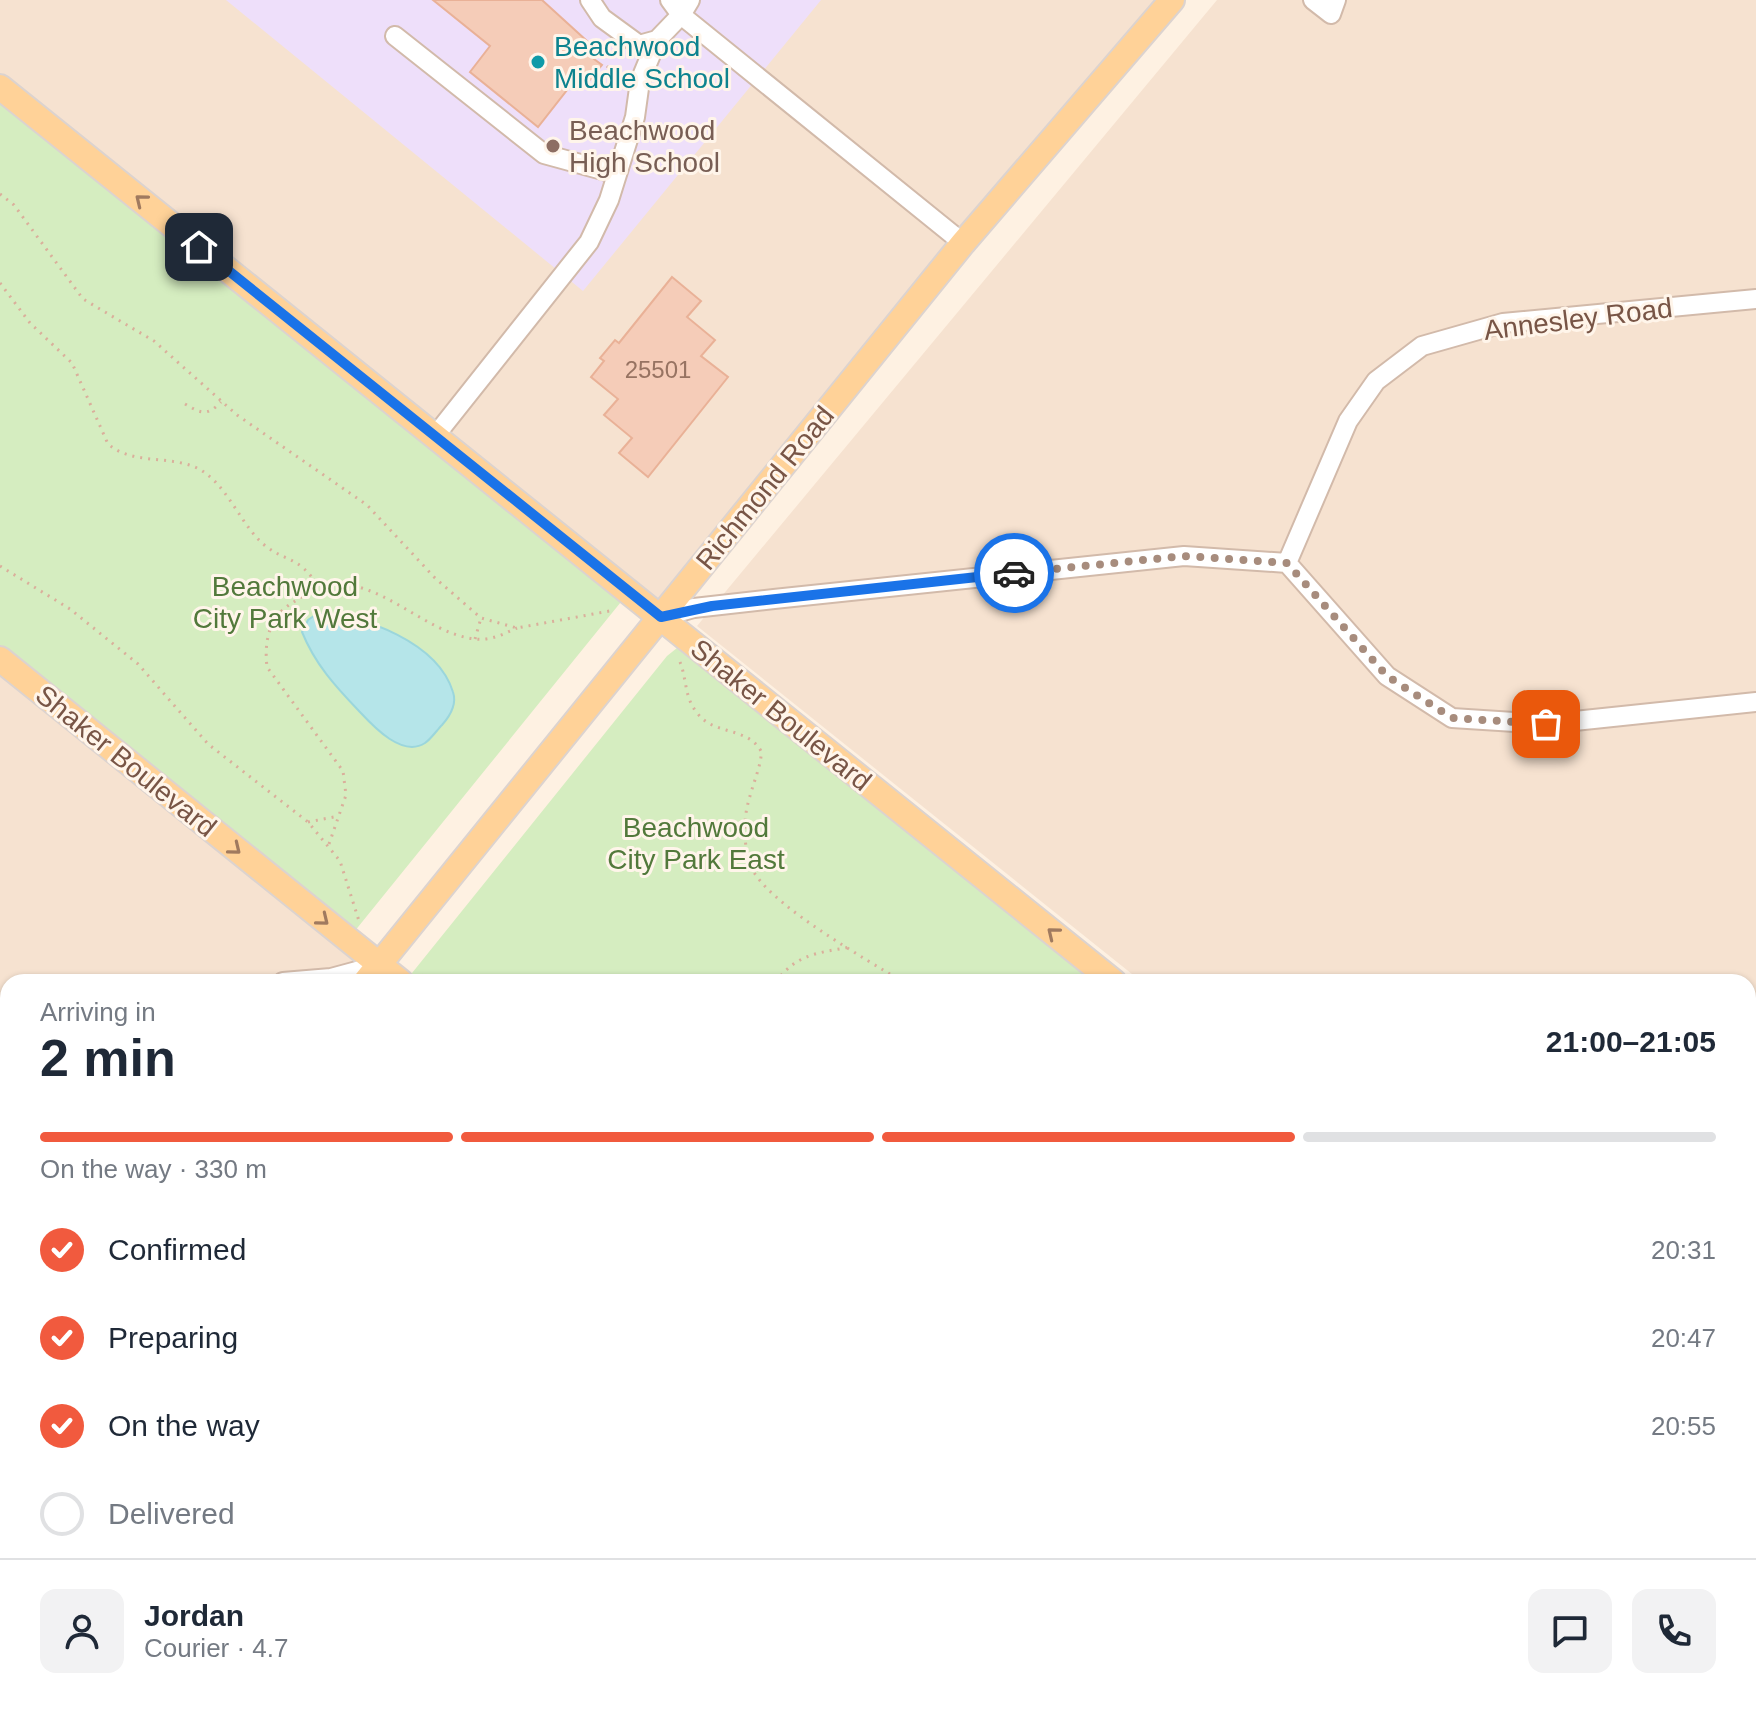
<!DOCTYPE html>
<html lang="en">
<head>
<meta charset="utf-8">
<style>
  body { margin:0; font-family:Arial,sans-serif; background:#f2f2f3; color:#1f2937; height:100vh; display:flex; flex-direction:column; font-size:30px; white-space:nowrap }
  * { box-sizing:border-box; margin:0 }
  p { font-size:26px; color:#747a83 }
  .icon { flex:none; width:44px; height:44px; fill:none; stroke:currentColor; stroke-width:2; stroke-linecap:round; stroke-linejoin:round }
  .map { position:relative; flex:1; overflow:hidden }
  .side { position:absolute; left:0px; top:974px; width:1756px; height:746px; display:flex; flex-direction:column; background:#fff; border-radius:24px 24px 0 0; box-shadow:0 2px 6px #0004 }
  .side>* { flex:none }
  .pin { position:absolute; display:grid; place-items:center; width:68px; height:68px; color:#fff; margin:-34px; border-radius:16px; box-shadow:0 4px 12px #0006 }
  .courier { position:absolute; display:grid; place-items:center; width:80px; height:80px; margin:-40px; border:6px solid #1a73e8; border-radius:50%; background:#fff; color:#222; box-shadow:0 2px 10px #0007 }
  .head em { font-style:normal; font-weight:600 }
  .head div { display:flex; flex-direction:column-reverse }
  .head { display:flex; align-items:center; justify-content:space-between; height:136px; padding:0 40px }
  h1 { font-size:52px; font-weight:600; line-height:60px }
  .bar { display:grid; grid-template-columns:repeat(4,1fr); gap:12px 8px; align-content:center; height:96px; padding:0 40px }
  .bar i { height:10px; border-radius:6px; background:#e0e1e3 }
  .bar .selected { background:#f15a3e }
  .bar p { grid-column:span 4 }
  .line { display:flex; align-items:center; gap:20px; padding:0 40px; border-top:2px solid #e0e1e3 }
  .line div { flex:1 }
  .round { display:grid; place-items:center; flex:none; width:84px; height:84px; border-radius:16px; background:#f2f2f3 }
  ol { padding:0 40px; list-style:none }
  li { display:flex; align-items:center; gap:24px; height:88px }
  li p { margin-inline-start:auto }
  li .icon { padding:8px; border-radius:50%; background:#f15a3e; color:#fff; stroke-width:4 }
  li:last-child { color:#747a83 }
  li i { width:44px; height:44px; border:4px solid #e0e1e3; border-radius:50% }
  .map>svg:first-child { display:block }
  .residential { fill:#f6e2d0 }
  .education { fill:#eedffa }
  .green { fill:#d5edc0 }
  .water { fill:#b5e5e9; stroke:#9bd6dc; stroke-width:2 }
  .building { fill:#f5ccb8; stroke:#e9b197; stroke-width:2 }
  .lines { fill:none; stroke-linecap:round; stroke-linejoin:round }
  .minor-casing { stroke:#d2baaa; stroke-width:22 }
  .major-casing { stroke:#dcd3cf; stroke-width:28 }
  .path { stroke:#daaf9b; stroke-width:3; stroke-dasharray:2 6; stroke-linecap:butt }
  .minor { stroke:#fff; stroke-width:18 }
  .major { stroke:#ffd298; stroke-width:24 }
  .oneway { stroke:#a07a5f }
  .done { stroke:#a78c7d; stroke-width:8; stroke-dasharray:0 14.4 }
  .route { stroke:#1a73e8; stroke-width:10 }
  .culture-dot { fill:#0f9aa8; stroke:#fff5ea; stroke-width:3 }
  .education-dot { fill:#8d6e63; stroke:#fff5ea; stroke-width:3 }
  .labels { text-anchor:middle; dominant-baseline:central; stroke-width:6; stroke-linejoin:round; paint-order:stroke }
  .number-label { font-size:24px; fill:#977362 }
  .culture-label { font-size:28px; fill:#0d838f; stroke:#fff5ea; text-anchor:start }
  .education-label { font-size:28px; fill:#785e54; stroke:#fff5ea; text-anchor:start }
  .street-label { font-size:28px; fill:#785546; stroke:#fff5ea }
  .park-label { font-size:28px; fill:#52793b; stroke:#fff5ea }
</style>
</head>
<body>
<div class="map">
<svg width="1756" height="1719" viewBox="0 0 1756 1719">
  <rect width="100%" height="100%" fill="#fef1e2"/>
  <path class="residential" d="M0,0h1173l-512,617 -661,-530z
    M1217,0h539v1473l-8,-7v-484h-606l-445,-356z
    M0,659l380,306 -15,17h-357v445l-8,10z"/>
  <path class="education" d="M226,0h595l-238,291z"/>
  <path class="green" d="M0,87l629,505 -275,340 -354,-273z
    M677,648h4l415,334h-683l-1,-9 255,-317z
    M1748,1506l8,6v207h-427l-9,-7h428z
    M8,1518v194h289l9,7h-306v-191z"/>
  <path class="water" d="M317,614c47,0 121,29 136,78 4,12 -3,24 -11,33 -5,5 -11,14 -17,18 -23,15 -52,-17 -66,-32 -24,-25 -44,-47 -57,-79l6,-12z"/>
  <path class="building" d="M433,0h109l57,52 -5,7 8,6 -18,22 -9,-7 -37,47 -68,-55 20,-26z
    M672,277l29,24 -14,16 28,23 -14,16 27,21 -80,100 -29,-24 13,-15 -28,-23 14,-16 -27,-22 13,-16 -4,-3 15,-18 4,3z"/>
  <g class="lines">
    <g class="minor-casing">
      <path id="minor" d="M590,0l12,18 37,27 18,-5
        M670,0l11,15 282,228
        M1313,0l18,14 5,-14
        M395,36l149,118 73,20
        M435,436l154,-194 20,-42 26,-83 5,-36 17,-41 24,-25 9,-15
        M1287,563l61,-142 28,-40 46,-35 81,-23 253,-24
        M661,617l33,-9 80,-9 410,-43 103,7 100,113 65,42 94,6 210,-22
        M283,982l48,-4 48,-13
        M0,1012h8
        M535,1712l8,7
        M1097,1719l6,-7
        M1278,1719l5,-7"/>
    </g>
    <g class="major-casing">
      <path id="major" d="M0,87l1114,895
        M0,659l401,323
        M365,982l598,-739 209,-243
        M0,1437l8,-10
        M1748,1492l8,7
        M1309,1712l9,7"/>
    </g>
    <path class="path" d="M607,66l6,6
      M0,194l14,11 69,94 71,42 83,74 130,90 68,73 46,40 36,10 98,-18
      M0,283l30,40 42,40 36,81c24,21 61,11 89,24 27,13 41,50 61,71 24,25 40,13 61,49
      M185,404c17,10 22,12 36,-2
      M0,566l70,43 68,55 70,80 100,78 32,39 19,60
      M475,639l6,-21
      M680,662c7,17 4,36 18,52 16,21 50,13 63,37 2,16 -17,49 -16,76 0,16 1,34 10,47 24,36 109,84 148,108
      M308,822l31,-6
      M329,844l17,-49 -3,-24 -76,-104c-3,-26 2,-50 25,-64 10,-6 23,-16 33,-18 55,-9 98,48 150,54 16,2 28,-5 42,-11
      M422,975l8,7
      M776,982c20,-28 42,-29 74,-35
      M1748,1570l8,4
      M1748,1708l8,2
      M1559,1712l10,7
      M824,1717l7,-5
      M897,1719l1,-7"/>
    <use href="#minor" class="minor"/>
    <use href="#major" class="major"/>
  </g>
  <defs><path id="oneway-chevron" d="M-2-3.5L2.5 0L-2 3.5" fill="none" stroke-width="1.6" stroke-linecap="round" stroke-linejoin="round" transform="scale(2)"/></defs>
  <g class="oneway">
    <use href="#oneway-chevron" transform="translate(141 200) rotate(-141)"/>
    <use href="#oneway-chevron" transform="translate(235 849) rotate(39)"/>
    <use href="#oneway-chevron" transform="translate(323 920) rotate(39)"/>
    <use href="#oneway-chevron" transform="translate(1053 933) rotate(-141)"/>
  </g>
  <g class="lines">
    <path class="done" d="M1014,573l170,-17 103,7 100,113 65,42 94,6"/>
    <path class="route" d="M199,247l462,370 51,-11 302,-33"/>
  </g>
  <circle class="culture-dot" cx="538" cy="62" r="8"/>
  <circle class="education-dot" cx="553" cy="146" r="8"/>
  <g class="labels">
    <g class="number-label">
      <text x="658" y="369">25501</text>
    </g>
    <g class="culture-label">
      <text x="554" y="46">Beachwood<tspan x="554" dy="32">Middle School</tspan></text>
    </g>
    <g class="education-label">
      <text x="569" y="130">Beachwood<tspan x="569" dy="32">High School</tspan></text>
    </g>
    <g class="street-label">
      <text transform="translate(1578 319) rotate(-7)">Annesley Road</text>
      <text transform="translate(765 488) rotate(-51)">Richmond Road</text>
      <text transform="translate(781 715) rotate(39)">Shaker Boulevard</text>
      <text transform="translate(126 761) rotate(39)">Shaker Boulevard</text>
    </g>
    <g class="park-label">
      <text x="285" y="586">Beachwood<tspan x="285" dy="32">City Park West</tspan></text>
      <text x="696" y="827">Beachwood<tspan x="696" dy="32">City Park East</tspan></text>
    </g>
  </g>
</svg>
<div class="pin" style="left:1546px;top:724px;background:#ea580c"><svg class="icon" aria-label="bag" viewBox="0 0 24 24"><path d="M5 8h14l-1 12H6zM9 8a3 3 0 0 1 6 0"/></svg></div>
<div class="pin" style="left:199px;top:247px;background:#1f2937"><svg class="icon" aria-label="home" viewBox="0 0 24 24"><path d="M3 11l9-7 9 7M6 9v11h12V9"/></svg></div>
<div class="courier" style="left:1014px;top:573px"><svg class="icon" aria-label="car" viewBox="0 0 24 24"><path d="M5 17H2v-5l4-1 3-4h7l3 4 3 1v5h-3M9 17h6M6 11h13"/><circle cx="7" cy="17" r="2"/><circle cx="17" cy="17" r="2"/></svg></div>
<section class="side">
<div class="head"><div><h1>2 min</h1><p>Arriving in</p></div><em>21:00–21:05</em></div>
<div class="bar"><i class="selected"></i><i class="selected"></i><i class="selected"></i><i></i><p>On the way · 330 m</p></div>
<ol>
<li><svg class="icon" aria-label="check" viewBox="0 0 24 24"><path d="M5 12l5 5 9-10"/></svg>Confirmed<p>20:31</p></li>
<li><svg class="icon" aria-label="check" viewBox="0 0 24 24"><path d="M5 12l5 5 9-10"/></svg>Preparing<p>20:47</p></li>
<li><svg class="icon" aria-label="check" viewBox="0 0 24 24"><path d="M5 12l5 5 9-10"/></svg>On the way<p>20:55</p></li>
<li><i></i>Delivered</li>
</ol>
<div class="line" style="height:144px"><a class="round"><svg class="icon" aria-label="person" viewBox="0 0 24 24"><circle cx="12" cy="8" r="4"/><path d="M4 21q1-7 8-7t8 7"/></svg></a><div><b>Jordan</b><p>Courier · 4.7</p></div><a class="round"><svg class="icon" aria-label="chat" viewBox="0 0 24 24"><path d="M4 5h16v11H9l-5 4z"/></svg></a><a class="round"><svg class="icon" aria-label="phone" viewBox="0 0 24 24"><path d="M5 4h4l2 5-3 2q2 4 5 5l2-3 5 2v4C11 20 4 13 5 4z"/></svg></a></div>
</section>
</div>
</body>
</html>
